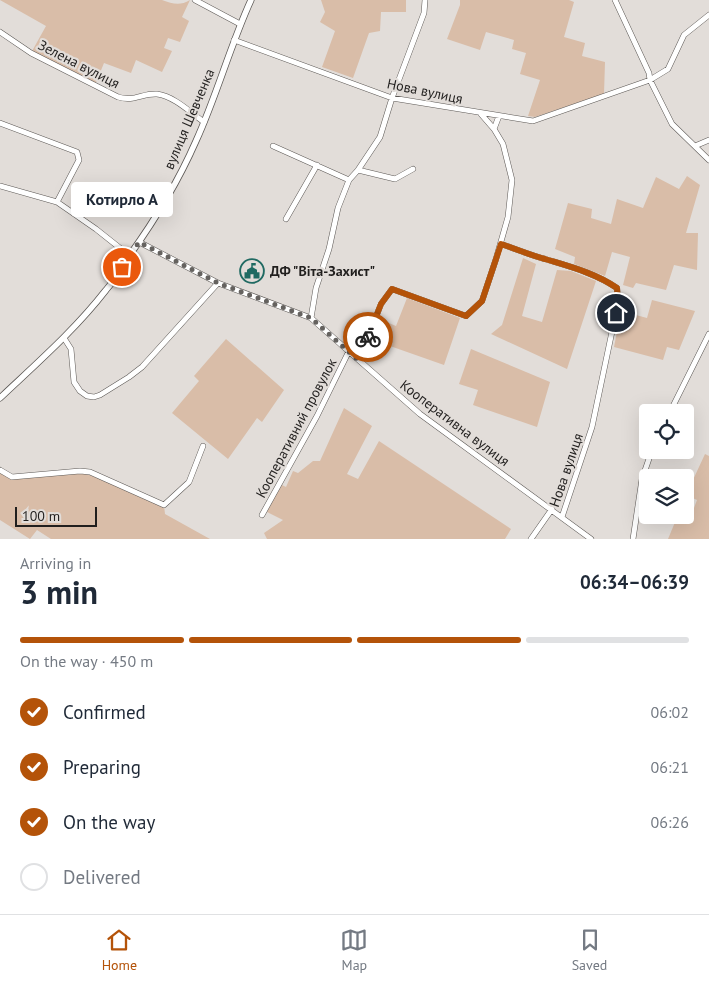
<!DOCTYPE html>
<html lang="en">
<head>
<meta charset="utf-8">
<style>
  body { margin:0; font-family:"PT Sans",sans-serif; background:#f2f2f3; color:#1f2937; height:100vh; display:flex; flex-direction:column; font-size:19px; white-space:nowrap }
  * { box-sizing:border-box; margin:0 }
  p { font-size:16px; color:#747a83 }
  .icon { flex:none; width:28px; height:28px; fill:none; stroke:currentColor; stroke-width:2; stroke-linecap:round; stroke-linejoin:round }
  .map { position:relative; height:539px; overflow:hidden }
  .panel { display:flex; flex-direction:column; background:#fff; flex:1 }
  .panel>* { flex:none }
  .buttons { position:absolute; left:639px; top:404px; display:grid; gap:10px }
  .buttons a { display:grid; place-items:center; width:55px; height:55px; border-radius:5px; background:#fff; box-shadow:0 5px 20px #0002; font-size:25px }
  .scale { position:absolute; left:15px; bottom:12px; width:82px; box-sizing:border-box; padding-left:5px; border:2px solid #211f1e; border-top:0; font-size:14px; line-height:18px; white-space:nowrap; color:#211f1e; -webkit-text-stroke:4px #e2ddd9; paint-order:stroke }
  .pin { position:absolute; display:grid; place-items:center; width:42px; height:42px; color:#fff; margin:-21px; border:2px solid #fff; border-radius:50%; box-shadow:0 1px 5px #0007 }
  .courier { position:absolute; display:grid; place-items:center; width:50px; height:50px; margin:-25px; border:4px solid #b45309; border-radius:50%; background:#fff; color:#222; box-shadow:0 1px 6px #0007 }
  .bubble { position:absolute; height:35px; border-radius:5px; background:#fff; box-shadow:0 5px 20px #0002; font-size:16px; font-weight:700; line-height:35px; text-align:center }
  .headline em { font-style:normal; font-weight:700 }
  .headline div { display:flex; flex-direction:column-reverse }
  .headline { display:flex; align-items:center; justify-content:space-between; height:85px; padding:0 20px }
  h1 { font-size:32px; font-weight:700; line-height:38px }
  .bar { display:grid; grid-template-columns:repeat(4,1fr); gap:8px 5px; align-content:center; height:60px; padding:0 20px }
  .bar i { height:6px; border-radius:4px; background:#e0e1e3 }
  .bar .current { background:#b45309 }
  .bar p { grid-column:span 4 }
  ol { padding:0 20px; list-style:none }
  li { display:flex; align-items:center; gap:15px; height:55px }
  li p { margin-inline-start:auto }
  li .icon { padding:5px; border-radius:50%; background:#b45309; color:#fff; stroke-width:4 }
  li:last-child { color:#747a83 }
  li i { width:28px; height:28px; border:2px solid #e0e1e3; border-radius:50% }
  .dock { display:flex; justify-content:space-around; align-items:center; height:70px; border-top:1px solid #e0e1e3; background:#fff; font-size:14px; color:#747a83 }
  .dock a { display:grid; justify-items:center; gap:2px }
  .dock .current { color:#b45309 }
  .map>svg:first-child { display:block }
  .green { fill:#d9bda8 }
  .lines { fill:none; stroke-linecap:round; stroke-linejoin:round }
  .minor-casing { stroke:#5c5855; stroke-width:6 }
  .tertiary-casing { stroke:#5c5855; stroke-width:7 }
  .minor { stroke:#fff; stroke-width:5 }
  .tertiary { stroke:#fff; stroke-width:5.5 }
  .done { stroke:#65625f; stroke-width:5; stroke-dasharray:0 9 }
  .route { stroke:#b45309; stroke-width:6 }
  .labels { text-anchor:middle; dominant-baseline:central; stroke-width:4.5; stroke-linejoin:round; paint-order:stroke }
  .street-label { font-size:14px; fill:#211f1e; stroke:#e2ddd9 }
  .poi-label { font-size:14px; font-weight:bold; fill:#211f1e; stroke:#e2ddd9; text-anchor:start }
</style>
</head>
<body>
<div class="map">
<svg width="709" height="539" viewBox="0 0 709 539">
  <rect width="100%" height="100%" fill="#e2ddd9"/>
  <path class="green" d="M0,0h162c11,4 18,6 28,0l-8,17 7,4 -9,21 -12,-4 -4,10 8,3 -10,21 -26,-12 -5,13 -27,-10 -9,22 -64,-32 15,-27z
    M321,0h85v12h-25l-1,19 -11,2 -16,45 -31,-11 13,-36 -15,-9 5,-10z
    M460,0h109l5,2 -10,35 21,6 -3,13 23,6 -1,32 -69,23 -7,-1 12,-36 -20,-6 6,-21 -14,-4 2,-9 -28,-8 -6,18 -33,-11 13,-34z
    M687,176l13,9 -14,48h12l-1,37 -23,-5 -8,25 -30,-7 -3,5 -10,-3 7,-28 -18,-5 -7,24 -31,-12 1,-7 -20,-8 13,-46 24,6 -1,9 20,6 6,-25 26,9 13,-31 23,12z
    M523,258l13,6 -14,52 20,6 15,-52 14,1 25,10 -29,88 -76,-35 11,-9z
    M407,298l53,20 -16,47 -54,-19 3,-9 -19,-7 5,-11 17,7z
    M652,300l43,11 -16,39 -12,-3 -4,13 -49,-13 7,-36 26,7z
    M226,339l58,51 -22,32 -5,-4 -29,41 -56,-46 27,-32 -5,-5z
    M471,349l79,33 -13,45 -64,-22 5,-15 -19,-6z
    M344,408l28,18 -25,48 11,5 21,-38 132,88 -6,10h-238l-3,-6 19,-13 -16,-8 2,-6 13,-21 4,2 7,-16 5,2 15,-12h7z
    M705,454l4,2v83h-41l10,-24 13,1 6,-16 -11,-5z
    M0,470l12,7 68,-6 84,34 1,9 45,25h-159l-14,-9 -7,9 -30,-19z"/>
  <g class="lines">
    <g class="minor-casing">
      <path id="minor" d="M195,0l45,24
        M615,0l34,73 1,7 22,44 37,36
        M0,32l31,21 87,44c16,5 24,-4 39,-3 17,2 34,19 47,28
        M234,40l158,58 141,23 117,-41 18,-11 16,-34 25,-20
        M0,123l77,29 2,8 -22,42
        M494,129l5,-13
        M273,146l76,34 9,-10 22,-33 12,-39 32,-85 1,-13
        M695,146l14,-6
        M358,170l37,9 18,-10
        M0,186l57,16 39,27 34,27
        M286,219l31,-54
        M139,242l79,41 93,35 109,96 171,125
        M501,244c15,5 29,11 44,15 26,8 50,14 72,29l1,15 -26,124 -30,90
        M311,318l5,-30 13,-39 9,-41 11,-28
        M64,338l7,11 3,33 6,9 7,5 7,1 6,-2 29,-18 13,-10 76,-84
        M359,360l22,-56 11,-15 74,27 16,-15 14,-42 12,-42 4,-37 -9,-36 -9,-15 -13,-15
        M670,412l39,-78
        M0,470l12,7 68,-6 10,1 74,33 25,-23 14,-36
        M262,515l55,-99 32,-65
        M531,539l21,-30
        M633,539l9,-60 10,-29"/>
    </g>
    <g class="tertiary-casing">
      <path id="tertiary" d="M0,398c36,-34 75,-68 106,-108 9,-10 16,-23 23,-34 26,-36 49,-74 67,-115 21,-46 34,-95 55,-141"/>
    </g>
    <use href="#minor" class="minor"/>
    <use href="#tertiary" class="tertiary"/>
  </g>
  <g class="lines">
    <path class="done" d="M122,267l17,-25 79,41 93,35 47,42 10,-23"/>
    <path class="route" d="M368,337l13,-33 11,-15 74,27 16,-15 19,-57c15,5 29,11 44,15 26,8 50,14 72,29l1,15 -2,10"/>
  </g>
  <defs>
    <g id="civic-ring" transform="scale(1.25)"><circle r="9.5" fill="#e2ddd9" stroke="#206a62" stroke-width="1.5"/><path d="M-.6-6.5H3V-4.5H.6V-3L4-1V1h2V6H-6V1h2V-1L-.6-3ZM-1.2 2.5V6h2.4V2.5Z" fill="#206a62"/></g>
  </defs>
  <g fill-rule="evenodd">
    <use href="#civic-ring" x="252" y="271"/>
  </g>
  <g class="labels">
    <g class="street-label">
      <text transform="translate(79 64) rotate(27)">Зелена вулиця</text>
      <text transform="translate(425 91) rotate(12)">Нова вулиця</text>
      <text transform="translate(189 119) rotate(-67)">вулиця Шевченка</text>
      <text transform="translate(455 423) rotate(37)">Кооперативна вулиця</text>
      <text transform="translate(296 428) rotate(-62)">Кооперативний провулок</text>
      <text transform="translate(566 470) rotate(-71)">Нова вулиця</text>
    </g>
    <g class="poi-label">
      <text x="270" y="271">ДФ "Віта-Захист"</text>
    </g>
  </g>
</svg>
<div class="buttons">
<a><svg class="icon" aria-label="locate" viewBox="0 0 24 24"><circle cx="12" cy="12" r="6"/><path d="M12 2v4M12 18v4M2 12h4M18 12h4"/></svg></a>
<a><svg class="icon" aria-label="layers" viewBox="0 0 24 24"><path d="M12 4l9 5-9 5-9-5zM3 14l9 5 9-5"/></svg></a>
</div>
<div class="scale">100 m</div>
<div class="pin" style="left:122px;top:267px;background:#ea580c"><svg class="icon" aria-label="bag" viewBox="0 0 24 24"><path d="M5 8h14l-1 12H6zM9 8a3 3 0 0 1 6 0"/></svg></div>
<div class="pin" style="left:616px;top:313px;background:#1f2937"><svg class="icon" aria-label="home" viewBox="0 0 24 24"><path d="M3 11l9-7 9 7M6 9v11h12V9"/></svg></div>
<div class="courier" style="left:368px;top:337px"><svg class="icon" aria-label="bike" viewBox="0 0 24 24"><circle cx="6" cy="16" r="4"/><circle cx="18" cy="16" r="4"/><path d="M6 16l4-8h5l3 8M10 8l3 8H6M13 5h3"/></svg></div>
<div class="bubble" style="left:71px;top:182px;width:102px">Котирло А</div>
</div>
<section class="panel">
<div class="headline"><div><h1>3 min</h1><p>Arriving in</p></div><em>06:34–06:39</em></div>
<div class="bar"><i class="current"></i><i class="current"></i><i class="current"></i><i></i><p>On the way · 450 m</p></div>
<ol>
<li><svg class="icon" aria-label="check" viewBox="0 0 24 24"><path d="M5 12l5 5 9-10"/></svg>Confirmed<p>06:02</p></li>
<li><svg class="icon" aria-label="check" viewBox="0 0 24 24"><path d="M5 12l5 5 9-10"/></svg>Preparing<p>06:21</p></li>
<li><svg class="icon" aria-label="check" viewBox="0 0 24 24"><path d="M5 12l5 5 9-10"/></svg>On the way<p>06:26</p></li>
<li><i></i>Delivered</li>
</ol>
</section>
<nav class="dock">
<a class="current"><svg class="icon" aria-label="home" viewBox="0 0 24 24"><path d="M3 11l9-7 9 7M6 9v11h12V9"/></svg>Home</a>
<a><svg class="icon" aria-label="map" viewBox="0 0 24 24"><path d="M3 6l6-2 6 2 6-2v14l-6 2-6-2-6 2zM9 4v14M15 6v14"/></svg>Map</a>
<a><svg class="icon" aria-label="saved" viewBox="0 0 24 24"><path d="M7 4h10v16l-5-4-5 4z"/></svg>Saved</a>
</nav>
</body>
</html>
